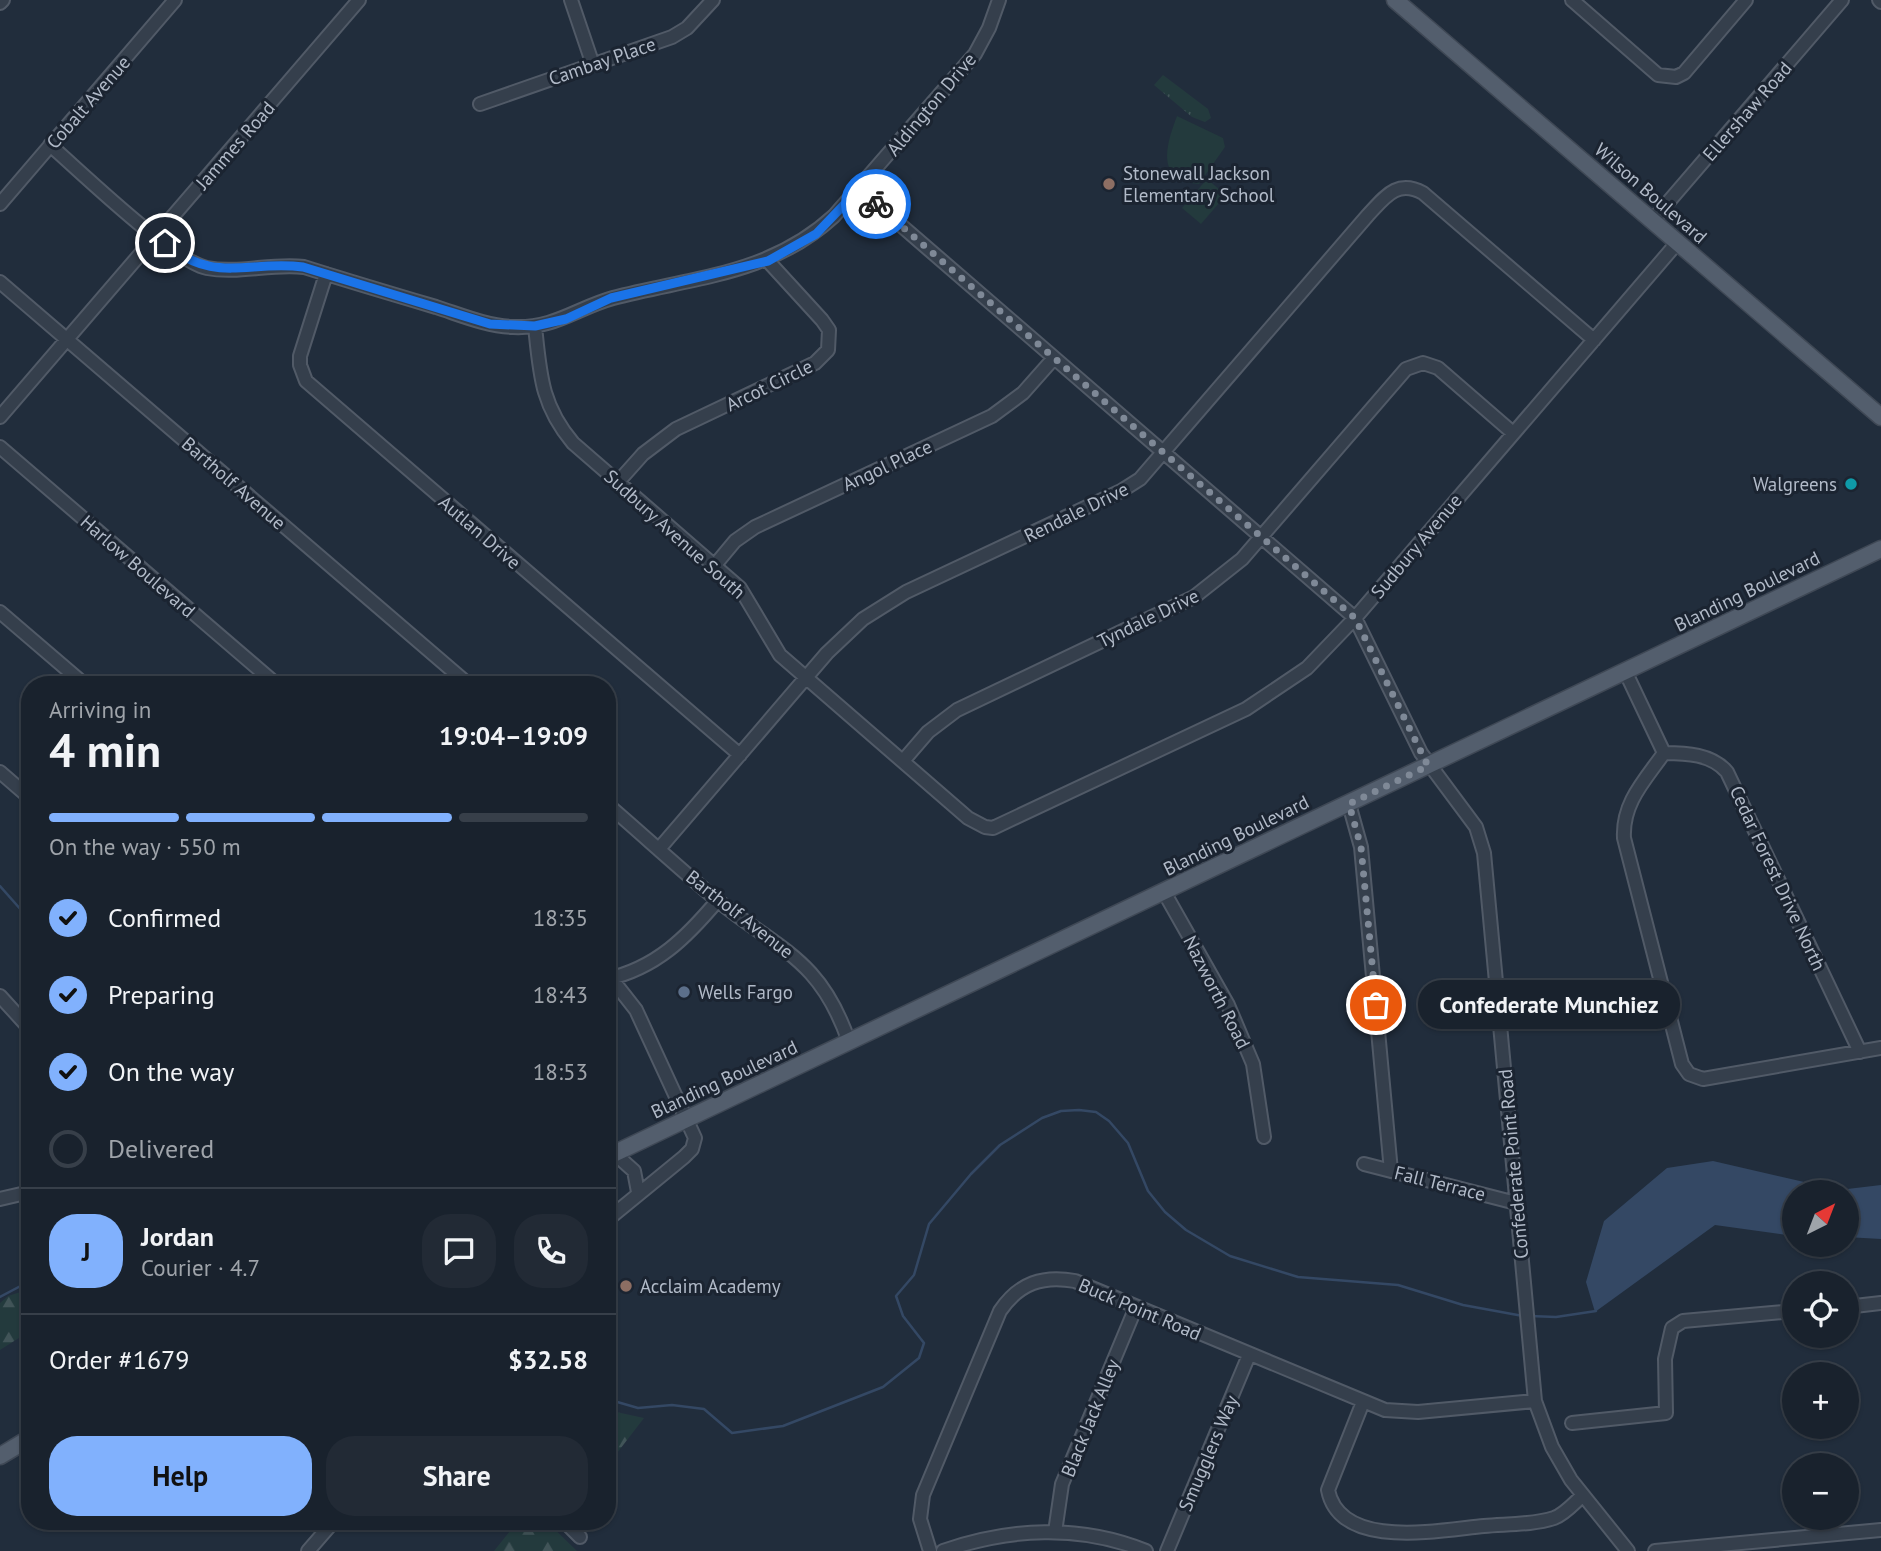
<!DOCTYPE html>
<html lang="en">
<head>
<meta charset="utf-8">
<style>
  body { margin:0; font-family:"PT Sans",sans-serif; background:#222a35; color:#f1f3f6; height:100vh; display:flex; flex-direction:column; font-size:26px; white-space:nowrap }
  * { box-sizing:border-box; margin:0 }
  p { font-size:23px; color:#9fa4aa }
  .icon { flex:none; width:38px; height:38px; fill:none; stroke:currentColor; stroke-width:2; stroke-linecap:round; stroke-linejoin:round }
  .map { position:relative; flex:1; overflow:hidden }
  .details { position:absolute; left:21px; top:676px; width:595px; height:854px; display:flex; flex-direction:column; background:#19222d; border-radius:28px; box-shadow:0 2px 5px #0004,0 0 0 2px #373f49 }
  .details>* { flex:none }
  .needle { width:46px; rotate:42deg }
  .buttons { position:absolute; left:1782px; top:1180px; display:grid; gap:14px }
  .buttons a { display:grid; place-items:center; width:77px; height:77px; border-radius:50%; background:#19222d; box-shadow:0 2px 5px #0004,0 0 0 2px #373f49; font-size:35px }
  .pin { position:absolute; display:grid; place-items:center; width:60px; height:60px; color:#fff; margin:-30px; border:4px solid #fff; border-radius:50%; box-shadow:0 2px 7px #0007 }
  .courier { position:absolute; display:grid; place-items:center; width:70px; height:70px; margin:-35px; border:5px solid #1a73e8; border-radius:50%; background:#fff; color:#222; box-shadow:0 2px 9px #0007 }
  .bubble { position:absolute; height:49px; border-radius:24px; background:#19222d; box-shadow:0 2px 5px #0004,0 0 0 2px #373f49; font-size:23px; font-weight:800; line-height:49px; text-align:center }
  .summary em { font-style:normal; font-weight:800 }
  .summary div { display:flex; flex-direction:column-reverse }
  .summary { display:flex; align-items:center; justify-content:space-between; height:119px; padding:0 28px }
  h1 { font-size:46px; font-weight:800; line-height:52px }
  .bar { display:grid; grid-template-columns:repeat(4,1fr); gap:10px 7px; align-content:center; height:84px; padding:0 28px }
  .bar i { height:9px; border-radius:5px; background:#373f49 }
  .bar .on { background:#81b1fd }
  .bar p { grid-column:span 4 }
  .line { display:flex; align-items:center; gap:18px; padding:0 28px; border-top:2px solid #373f49 }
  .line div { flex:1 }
  .round { display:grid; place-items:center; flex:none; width:74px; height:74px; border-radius:28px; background:#222a35 }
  ol { padding:0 28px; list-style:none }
  li { display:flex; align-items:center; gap:21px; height:77px }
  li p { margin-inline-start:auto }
  li .icon { padding:7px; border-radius:50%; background:#81b1fd; color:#111; stroke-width:4 }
  li:last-child { color:#9fa4aa }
  li i { width:38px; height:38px; border:4px solid #373f49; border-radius:50% }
  .button { display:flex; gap:14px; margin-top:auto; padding:14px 28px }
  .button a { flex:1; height:80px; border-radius:28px; background:#81b1fd; color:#111; font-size:28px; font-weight:800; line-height:80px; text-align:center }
  .button a+a { background:#222a35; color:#f1f3f6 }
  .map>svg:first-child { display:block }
  .grass { fill:#233a3d }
  .forest { fill:url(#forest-firs) }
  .park { fill:url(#park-tufts) }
  .water { fill:#344864 }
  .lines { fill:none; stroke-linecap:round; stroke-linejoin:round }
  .stream { stroke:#344864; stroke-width:2.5 }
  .minor-casing { stroke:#515a67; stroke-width:16 }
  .major-casing { stroke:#3f4855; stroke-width:19 }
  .minor { stroke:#353f4c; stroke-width:12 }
  .major { stroke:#535e6d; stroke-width:16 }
  .done { stroke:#7f8997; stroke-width:7; stroke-dasharray:0 12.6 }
  .route { stroke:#1a73e8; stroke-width:9 }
  .education-dot { fill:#8d6e63; stroke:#1b2431; stroke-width:2.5 }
  .culture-dot { fill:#0f9aa8; stroke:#1b2431; stroke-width:2.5 }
  .service-dot { fill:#5c6f8a; stroke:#1b2431; stroke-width:2.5 }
  .labels { text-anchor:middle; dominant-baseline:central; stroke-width:6; stroke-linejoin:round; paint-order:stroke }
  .street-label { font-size:19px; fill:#b1bac8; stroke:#1b2431 }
  .poi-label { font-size:19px; fill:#b1bac8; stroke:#1b2431; text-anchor:start }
</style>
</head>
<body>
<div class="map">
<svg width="1881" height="1551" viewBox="0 0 1881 1551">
  <defs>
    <pattern id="forest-firs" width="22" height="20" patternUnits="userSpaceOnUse" patternTransform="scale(1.75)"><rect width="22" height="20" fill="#233a3d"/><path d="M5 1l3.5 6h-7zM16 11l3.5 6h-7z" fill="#415458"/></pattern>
    <pattern id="park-tufts" width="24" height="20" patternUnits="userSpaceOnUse" patternTransform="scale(1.75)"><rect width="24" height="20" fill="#233a3d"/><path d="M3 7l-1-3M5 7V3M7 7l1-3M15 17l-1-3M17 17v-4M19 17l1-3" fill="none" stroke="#415458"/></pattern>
  </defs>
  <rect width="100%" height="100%" fill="#212d3c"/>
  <path class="grass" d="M1177,116l46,22 2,9 -26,37c-44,-3 -33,-39 -22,-68z
    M1207,179l19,16 -25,29 -19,-16z"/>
  <path class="forest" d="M30,1289v42l-30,19v-47l8,-7z
    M607,1410l37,8 -37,48z
    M518,1521h28l31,30h-83z"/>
  <path class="park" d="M1163,75l45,34 3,9 -6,4 -13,-5 -38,-32z"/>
  <path class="water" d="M1713,1161l126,29 42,-5v54l-35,-2v-45h-52v44l-79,-11 -120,87 -9,-30 18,-61 63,-53z"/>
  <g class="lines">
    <path class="stream" d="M0,886l30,34
      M0,1297l30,-16
      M1530,1316l26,1 40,-6
      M607,1399l31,9 34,-3 32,4 28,24 51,-7 100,-39 36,-29 5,-15 -21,-27 -7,-20 18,-21 15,-51 42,-50 29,-29 42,-27 19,-7 18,-1 17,2 13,9 19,22 20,48 17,21 21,18 44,26 68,21 100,8 65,20 60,11"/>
    <g class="minor-casing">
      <path id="minor" d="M571,0l22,65
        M1572,0l86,75 18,2 8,-4 62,-73
        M1879,0l2,2
        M0,3l3,-3
        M480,104l192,-67 15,-9 26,-28
        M50,145c31,27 123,116 157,123 31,6 65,-5 97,-1 44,14 88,27 132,40 25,8 51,19 77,20 41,2 64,-19 100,-29 80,-21 157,-23 221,-82l141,-162 14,-26 10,-28
        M859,189l496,429 66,135 55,74 8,26 51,548 17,46 19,33 57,71
        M0,204l175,-204
        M1652,221l190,-221
        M326,274l-26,82v9l6,16 434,374
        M0,282l468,402
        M535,326c5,48 6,79 38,117l167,145 40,67 188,163 17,9 8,1 253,-119 61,-41 48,-50 322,-375
        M0,417l359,-417
        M0,447l276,237
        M618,482l25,-28 33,-25 139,-66 13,-13 1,-20 -7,-10 -54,-59
        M715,565l20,-24 20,-14 237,-111 31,-23 31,-35
        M0,612l84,72
        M1626,673l38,80
        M1664,753c-19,27 -42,50 -40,85l58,226 7,10 14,5 178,-31
        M1664,753c22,0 48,1 63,19l133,280
        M903,761l25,-29 29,-22 237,-113 48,-38 164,-190 17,-6 15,5 75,65
        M0,772l30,26
        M607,804c37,32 73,65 110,96 63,51 103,58 132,142
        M1349,804l12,43 30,324
        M659,849l168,-196 36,-34 43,-27 215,-101 19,-12 228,-264c17,-18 29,-36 55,-22l171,147
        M1164,892l64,113 25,59 11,73
        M607,973l29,37 59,128 -3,11 -8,8 -77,63
        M607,979c49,-11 79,-41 111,-79
        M0,996l30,33
        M614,1153l20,18 4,21
        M1364,1164l152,39
        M0,1199l30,-7
        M1846,1307l35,-4
        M1363,1402l-35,88c12,61 113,40 156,36 22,-2 49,-1 70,-8 11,-4 20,-15 29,-23
        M1572,1423l94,-10 -1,-54 7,-31 11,-7 111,-10
        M564,1521l16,16
        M1055,1532l7,-48 74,-177
        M308,1551l26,-30
        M930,1551l-10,-32 3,-24 77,-184c19,-28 43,-36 75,-30l310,129 33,2 117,-11
        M943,1551c66,-23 137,-27 203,0
        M1167,1551l82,-196
        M1655,1551l226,-21"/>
    </g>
    <g class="major-casing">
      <path id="major" d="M1395,0l486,417
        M607,1157l1274,-608
        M0,1456l30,-18"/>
    </g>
    <use href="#minor" class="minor"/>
    <use href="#major" class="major"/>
  </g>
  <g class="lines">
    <path class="done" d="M876,204l479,414 73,148 -79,38 12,43 15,158"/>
    <path class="route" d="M165,243c49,42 82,17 138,24l187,57 45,2 31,-7 45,-21 157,-37 48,-27 43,-45 17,15"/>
  </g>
  <g class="education-dot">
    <circle cx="1109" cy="184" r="7"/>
    <circle cx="626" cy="1286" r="7"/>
  </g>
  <circle class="culture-dot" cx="1851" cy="484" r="7"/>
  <circle class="service-dot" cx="684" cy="992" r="7"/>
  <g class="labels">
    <g class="street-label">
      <text transform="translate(602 61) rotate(-19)">Cambay Place</text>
      <text transform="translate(88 102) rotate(-49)">Cobalt Avenue</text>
      <text transform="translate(931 104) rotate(-50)">Aldington Drive</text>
      <text transform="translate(1747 111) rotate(-49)">Ellershaw Road</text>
      <text transform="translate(235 145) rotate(-49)">Jammes Road</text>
      <text transform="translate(1651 193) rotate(41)">Wilson Boulevard</text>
      <text transform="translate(769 385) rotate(-26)">Arcot Circle</text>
      <text transform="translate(887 465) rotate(-25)">Angol Place</text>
      <text transform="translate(234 483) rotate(41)">Bartholf Avenue</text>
      <text transform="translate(1076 512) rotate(-26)">Rendale Drive</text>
      <text transform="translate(480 532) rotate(41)">Autlan Drive</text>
      <text transform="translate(675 534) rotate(42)">Sudbury Avenue South</text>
      <text transform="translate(1416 546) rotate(-50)">Sudbury Avenue</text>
      <text transform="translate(138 566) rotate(41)">Harlow Boulevard</text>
      <text transform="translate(1747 591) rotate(-26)">Blanding Boulevard</text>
      <text transform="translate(1148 618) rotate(-26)">Tyndale Drive</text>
      <text transform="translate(1236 835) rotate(-26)">Blanding Boulevard</text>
      <text transform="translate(1778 878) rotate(65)">Cedar Forest Drive North</text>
      <text transform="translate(740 914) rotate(38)">Bartholf Avenue</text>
      <text transform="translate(1217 992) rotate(63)">Nazworth Road</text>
      <text transform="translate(724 1079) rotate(-25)">Blanding Boulevard</text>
      <text transform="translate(1513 1164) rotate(-95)">Confederate Point Road</text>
      <text transform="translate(1440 1183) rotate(14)">Fall Terrace</text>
      <text transform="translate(1140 1309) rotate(23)">Buck Point Road</text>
      <text transform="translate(1090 1418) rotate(-68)">Black Jack Alley</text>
      <text transform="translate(1208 1453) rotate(-67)">Smugglers Way</text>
    </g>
    <g class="poi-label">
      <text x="1123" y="173">Stonewall Jackson<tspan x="1123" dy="22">Elementary School</tspan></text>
      <text x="1837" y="484" text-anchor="end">Walgreens</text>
      <text x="698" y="992">Wells Fargo</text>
      <text x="640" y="1286">Acclaim Academy</text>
    </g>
  </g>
</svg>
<div class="buttons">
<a><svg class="needle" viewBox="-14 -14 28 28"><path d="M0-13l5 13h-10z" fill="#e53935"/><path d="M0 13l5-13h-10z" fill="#9fa4aa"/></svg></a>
<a><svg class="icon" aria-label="locate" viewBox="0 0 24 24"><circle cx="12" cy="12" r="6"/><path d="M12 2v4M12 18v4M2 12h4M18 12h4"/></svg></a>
<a>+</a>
<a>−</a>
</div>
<div class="pin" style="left:1376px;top:1005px;background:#ea580c"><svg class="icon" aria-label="bag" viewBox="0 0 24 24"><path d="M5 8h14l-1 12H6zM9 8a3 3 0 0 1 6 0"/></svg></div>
<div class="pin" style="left:165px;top:243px;background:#1f2937"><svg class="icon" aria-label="home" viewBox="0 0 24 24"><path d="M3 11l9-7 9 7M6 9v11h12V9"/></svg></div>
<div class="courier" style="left:876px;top:204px"><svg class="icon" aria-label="bike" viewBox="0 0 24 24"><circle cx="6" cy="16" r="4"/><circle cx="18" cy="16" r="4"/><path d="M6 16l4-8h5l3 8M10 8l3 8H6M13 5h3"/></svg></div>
<div class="bubble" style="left:1418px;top:980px;width:262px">Confederate Munchiez</div>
<section class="details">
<div class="summary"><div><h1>4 min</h1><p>Arriving in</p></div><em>19:04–19:09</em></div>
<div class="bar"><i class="on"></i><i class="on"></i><i class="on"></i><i></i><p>On the way · 550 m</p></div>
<ol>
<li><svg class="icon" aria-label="check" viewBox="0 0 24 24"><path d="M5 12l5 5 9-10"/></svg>Confirmed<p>18:35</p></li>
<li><svg class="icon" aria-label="check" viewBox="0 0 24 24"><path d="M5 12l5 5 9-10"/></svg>Preparing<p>18:43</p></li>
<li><svg class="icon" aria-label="check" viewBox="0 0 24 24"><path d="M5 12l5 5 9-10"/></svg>On the way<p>18:53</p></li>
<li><i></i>Delivered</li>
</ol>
<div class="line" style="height:126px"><b class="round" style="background:#81b1fd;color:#111">J</b><div><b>Jordan</b><p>Courier · 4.7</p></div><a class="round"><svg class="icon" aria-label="chat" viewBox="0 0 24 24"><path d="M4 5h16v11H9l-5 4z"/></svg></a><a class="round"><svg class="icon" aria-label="phone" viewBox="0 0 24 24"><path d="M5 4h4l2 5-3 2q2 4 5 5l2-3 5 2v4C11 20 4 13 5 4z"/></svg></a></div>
<div class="line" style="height:91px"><div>Order #1679</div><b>$32.58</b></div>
<div class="button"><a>Help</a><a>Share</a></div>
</section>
</div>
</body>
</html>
